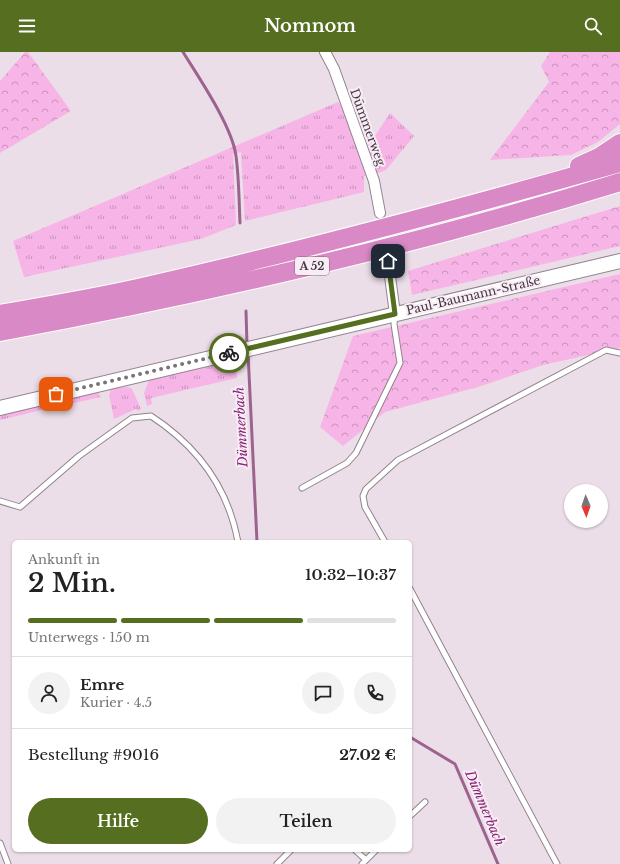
<!DOCTYPE html>
<html lang="de">
<head>
<meta charset="utf-8">
<style>
  body { margin:0; font-family:"Libre Baskerville",serif; background:#f2f2f2; color:#222; height:100vh; display:flex; flex-direction:column; font-size:15px; white-space:nowrap }
  * { box-sizing:border-box; margin:0 }
  p { font-size:13px; color:#767676 }
  .icon { flex:none; width:22px; height:22px; fill:none; stroke:currentColor; stroke-width:2; stroke-linecap:round; stroke-linejoin:round }
  .map { position:relative; flex:1; overflow:hidden }
  .drawer { position:absolute; left:12px; top:488px; width:400px; height:312px; display:flex; flex-direction:column; background:#fff; border-radius:6px; box-shadow:0 1px 3px #0004 }
  .drawer>* { flex:none }
  .needle { width:26px; rotate:178deg }
  .fabs { position:absolute; left:564px; top:432px; display:grid; gap:8px }
  .fabs a { display:grid; place-items:center; width:44px; height:44px; border-radius:50%; background:#fff; box-shadow:0 1px 3px #0004; font-size:20px }
  .pin { position:absolute; display:grid; place-items:center; width:34px; height:34px; color:#fff; margin:-17px; border-radius:8px; box-shadow:0 2px 6px #0006 }
  .courier { position:absolute; display:grid; place-items:center; width:40px; height:40px; margin:-20px; border:3px solid #556e20; border-radius:50%; background:#fff; color:#222; box-shadow:0 1px 5px #0007 }
  .summary em { font-style:normal; font-weight:600 }
  .summary div { display:flex; flex-direction:column-reverse }
  .summary { display:flex; align-items:center; justify-content:space-between; height:68px; padding:0 16px }
  h1 { font-size:26px; font-weight:600; line-height:30px }
  .bar { display:grid; grid-template-columns:repeat(4,1fr); gap:6px 4px; align-content:center; height:48px; padding:0 16px }
  .bar i { height:5px; border-radius:3px; background:#e0e0e0 }
  .bar .on { background:#556e20 }
  .bar p { grid-column:span 4 }
  .line { display:flex; align-items:center; gap:10px; padding:0 16px; border-top:1px solid #e0e0e0 }
  .line div { flex:1 }
  .round { display:grid; place-items:center; flex:none; width:42px; height:42px; border-radius:21px; background:#f2f2f2 }
  .primary-button { display:flex; gap:8px; margin-top:auto; padding:8px 16px }
  .primary-button a { flex:1; height:46px; border-radius:24px; background:#556e20; color:#fff; font-size:16px; font-weight:600; line-height:46px; text-align:center }
  .primary-button a+a { background:#f2f2f2; color:#222 }
  header { display:flex; justify-content:space-between; align-items:center; height:52px; padding:0 16px; background:#556e20; color:#fff; font-size:18px; font-weight:600 }
  .map>svg:first-child { display:block }
  .grass { fill:url(#grass-tufts) }
  .forest { fill:url(#forest-crowns) }
  .lines { fill:none; stroke-linecap:round; stroke-linejoin:round }
  .stream { stroke:#9c638f; stroke-width:3 }
  .lane-casing { stroke:#90848d; stroke-width:7 }
  .street-casing { stroke:#90848d; stroke-width:12 }
  .secondary-casing { stroke:#90848d; stroke-width:16 }
  .highway-casing { stroke:#fff; stroke-width:20 }
  .lane { stroke:#fff; stroke-width:5 }
  .street { stroke:#fff; stroke-width:10 }
  .secondary { stroke:#fff; stroke-width:14 }
  .highway { stroke:#da89c7; stroke-width:18 }
  .done { stroke:#7c7379; stroke-width:4; stroke-dasharray:0 7.2 }
  .route { stroke:#556e20; stroke-width:5 }
  .labels { text-anchor:middle; dominant-baseline:central; stroke-width:4; stroke-linejoin:round; paint-order:stroke }
  .shield { fill:#faecf6; stroke:#776f74; stroke-width:1 }
  .shield-label { font-size:11px; font-weight:bold; fill:#3f393d }
  .street-label { font-size:12px; fill:#3f393d; stroke:#faecf6 }
  .water-label { font-size:13px; font-style:italic; fill:#822472; stroke:#faecf6 }
</style>
</head>
<body>
<header><svg class="icon" aria-label="menu" viewBox="0 0 24 24"><path d="M4 6h16M4 12h16M4 18h16"/></svg>Nomnom<svg class="icon" aria-label="search" viewBox="0 0 24 24"><circle cx="10" cy="10" r="6"/><path d="M15 15l6 6"/></svg></header>
<div class="map">
<svg width="620" height="812" viewBox="0 0 620 812">
  <defs>
    <pattern id="grass-tufts" width="24" height="20" patternUnits="userSpaceOnUse"><rect width="24" height="20" fill="#f7b4e6"/><path d="M3 7l-1-3M5 7V3M7 7l1-3M15 17l-1-3M17 17v-4M19 17l1-3" fill="none" stroke="#c993bc"/></pattern>
    <pattern id="forest-crowns" width="20" height="18" patternUnits="userSpaceOnUse"><rect width="20" height="18" fill="#f7b4e6"/><path d="M2 6a3 3 0 1 1 6 0M12 15a3 3 0 1 1 6 0" fill="none" stroke="#c993bc"/></pattern>
  </defs>
  <rect width="100%" height="100%" fill="#ecdee8"/>
  <path class="grass" d="M338,50l4,5 24,68 -2,1v16l-119,29 -4,-69 -8,2 3,71 -35,14 -177,38 -11,-36z
    M390,61l24,23 -28,34 -8,3 -2,-1 -9,-24z
    M235,305l2,21 -86,20 1,6 -5,2 -3,-13 5,-13z
    M128,335l4,2 9,20 -3,2 -2,-2 -22,10 -5,-24 2,-7z
    M97,339l4,6 -54,12 -1,-6z
    M41,352l1,6 -42,10v-6z"/>
  <path class="forest" d="M25,0h3l43,59 -71,42v-72z
    M550,0h70v72l-22,18 -27,13 -81,5 59,-78 -8,-16z
    M620,154v40l-208,49 -4,-24z
    M620,222v74l-77,17 -65,22 -93,25 -42,34 -23,-19 33,-91z"/>
  <g class="lines">
    <path class="stream" d="M183,0c16,26 49,74 53,104 3,22 3,45 4,67
      M246,259l1,34
      M248,300l9,190
      M410,685l45,27 43,100"/>
    <g class="lane-casing">
      <path id="lane" d="M302,436l45,-25 9,-10 44,-90 -6,-39 1,-9
        M0,449l20,6 59,-51 32,-23 21,-15 19,-2c46,30 77,71 87,126
        M385,490l-20,-35 -2,-11 3,-7 32,-29 208,-110 14,3
        M410,537l147,275
        M410,764l15,-14
        M0,791l8,21
        M355,798l11,10
        M277,812l14,-14
        M362,812l14,-14"/>
    </g>
    <g class="street-casing">
      <path id="street" d="M325,0l9,17 40,112 6,32
        M388,209l7,53"/>
    </g>
    <g class="secondary-casing">
      <path id="secondary" d="M0,356l620,-147"/>
    </g>
    <g class="highway-casing">
      <path id="highway" d="M579,114l20,-9 21,-14
        M0,262c50,-9 101,-17 151,-29 158,-36 314,-78 469,-122
        M0,280c209,-39 417,-87 620,-150"/>
    </g>
    <use href="#lane" class="lane"/>
    <use href="#street" class="street"/>
    <use href="#secondary" class="secondary"/>
    <use href="#highway" class="highway"/>
  </g>
  <g class="lines">
    <path class="done" d="M56,342l173,-41"/>
    <path class="route" d="M229,301l166,-39 -7,-53"/>
  </g>
  <g class="labels">
    <rect class="shield" x="295" y="205" width="34" height="18" rx="3"/>
    <g class="shield-label">
      <text x="312" y="214">A 52</text>
    </g>
    <g class="street-label">
      <text transform="translate(368 75) rotate(70)">Dümmerweg</text>
      <text transform="translate(473 243) rotate(-13)">Paul-Baumann-Straße</text>
    </g>
    <g class="water-label">
      <text transform="translate(241 375) rotate(-93)">Dümmerbach</text>
      <text transform="translate(485 756) rotate(67)">Dümmerbach</text>
    </g>
  </g>
</svg>
<div class="fabs">
<a><svg class="needle" viewBox="-14 -14 28 28"><path d="M0-13l5 13h-10z" fill="#e53935"/><path d="M0 13l5-13h-10z" fill="#767676"/></svg></a>
</div>
<div class="pin" style="left:56px;top:342px;background:#ea580c"><svg class="icon" aria-label="bag" viewBox="0 0 24 24"><path d="M5 8h14l-1 12H6zM9 8a3 3 0 0 1 6 0"/></svg></div>
<div class="pin" style="left:388px;top:209px;background:#1f2937"><svg class="icon" aria-label="home" viewBox="0 0 24 24"><path d="M3 11l9-7 9 7M6 9v11h12V9"/></svg></div>
<div class="courier" style="left:229px;top:301px"><svg class="icon" aria-label="bike" viewBox="0 0 24 24"><circle cx="6" cy="16" r="4"/><circle cx="18" cy="16" r="4"/><path d="M6 16l4-8h5l3 8M10 8l3 8H6M13 5h3"/></svg></div>
<section class="drawer">
<div class="summary"><div><h1>2 Min.</h1><p>Ankunft in</p></div><em>10:32–10:37</em></div>
<div class="bar"><i class="on"></i><i class="on"></i><i class="on"></i><i></i><p>Unterwegs · 150 m</p></div>
<div class="line" style="height:72px"><a class="round"><svg class="icon" aria-label="person" viewBox="0 0 24 24"><circle cx="12" cy="8" r="4"/><path d="M4 21q1-7 8-7t8 7"/></svg></a><div><b>Emre</b><p>Kurier · 4.5</p></div><a class="round"><svg class="icon" aria-label="chat" viewBox="0 0 24 24"><path d="M4 5h16v11H9l-5 4z"/></svg></a><a class="round"><svg class="icon" aria-label="phone" viewBox="0 0 24 24"><path d="M5 4h4l2 5-3 2q2 4 5 5l2-3 5 2v4C11 20 4 13 5 4z"/></svg></a></div>
<div class="line" style="height:52px"><div>Bestellung #9016</div><b>27.02 €</b></div>
<div class="primary-button"><a>Hilfe</a><a>Teilen</a></div>
</section>
</div>
</body>
</html>
